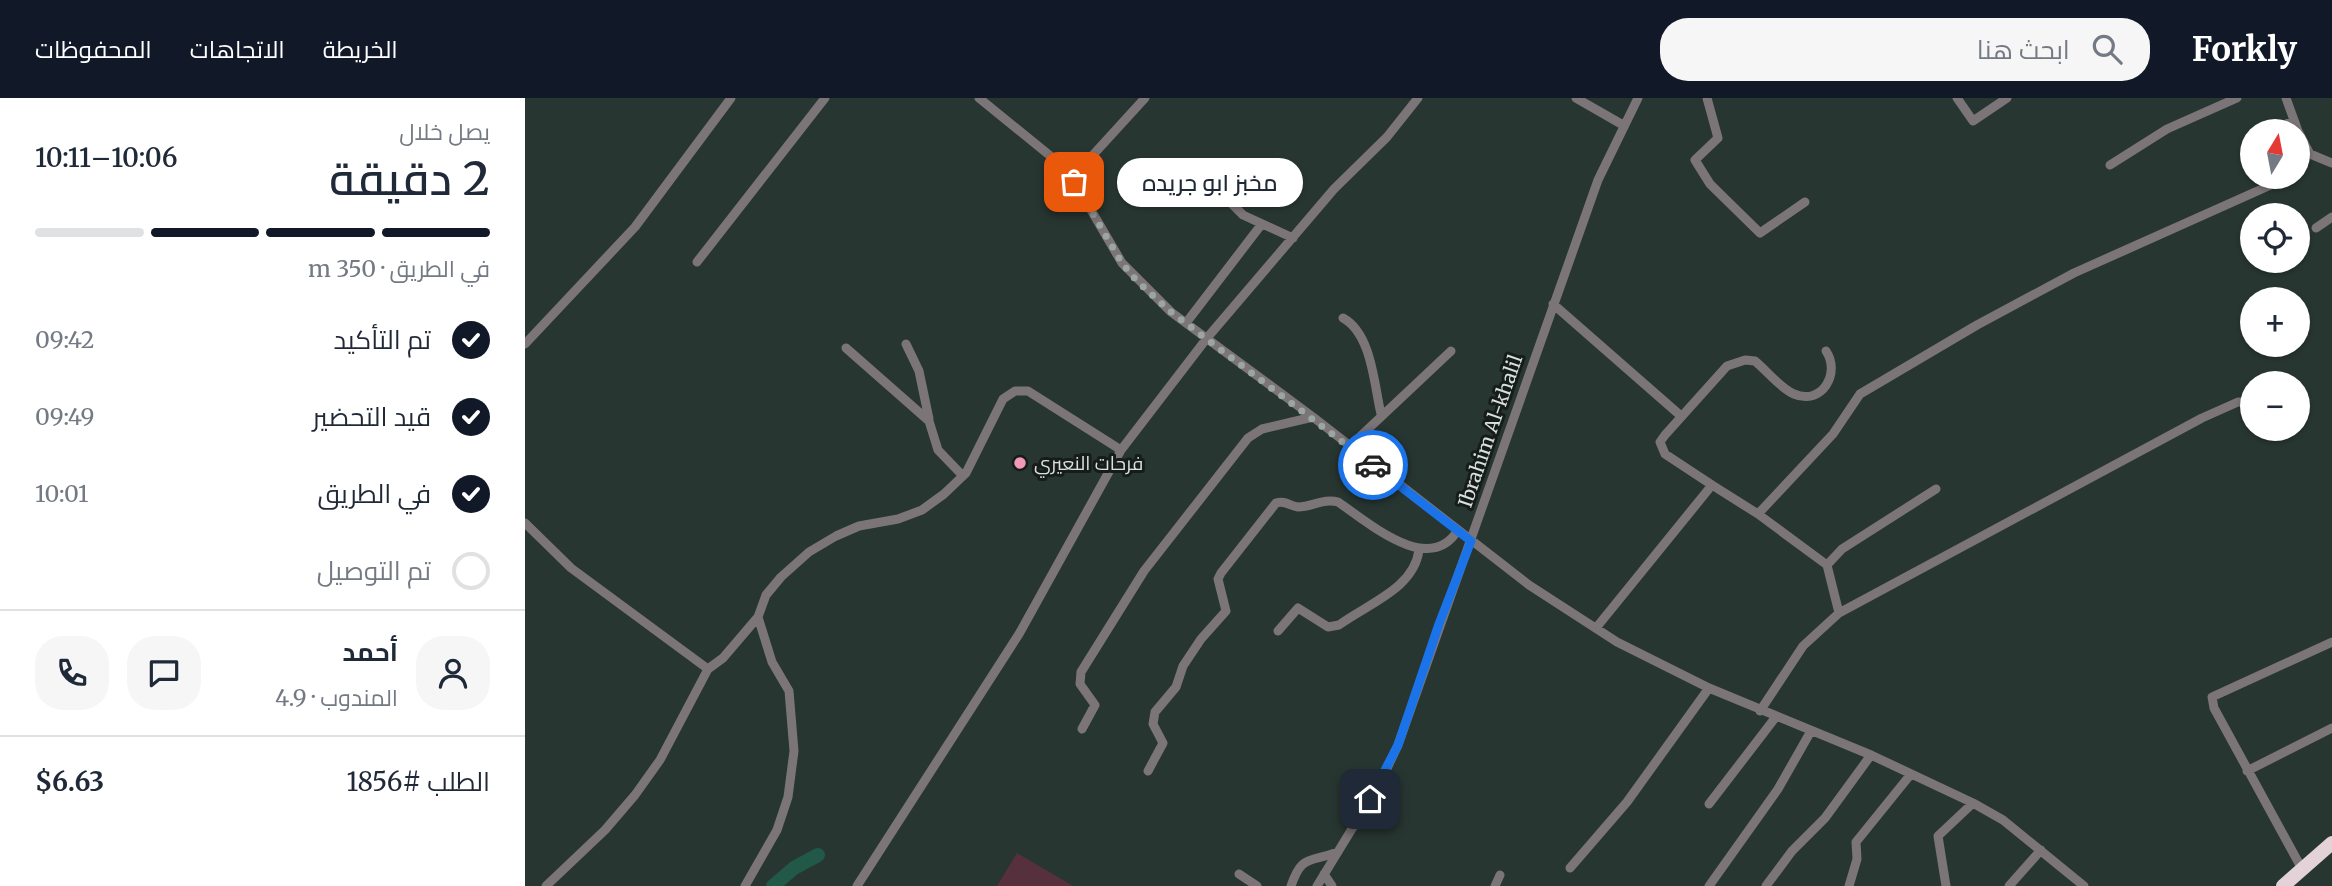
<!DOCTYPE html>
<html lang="ar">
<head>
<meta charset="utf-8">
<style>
  body { margin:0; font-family:Merriweather,Cairo,serif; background:#f6f6f7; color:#1f2937; direction:rtl; height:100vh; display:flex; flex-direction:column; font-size:26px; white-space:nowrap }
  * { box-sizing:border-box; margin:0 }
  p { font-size:23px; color:#747a83 }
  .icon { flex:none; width:38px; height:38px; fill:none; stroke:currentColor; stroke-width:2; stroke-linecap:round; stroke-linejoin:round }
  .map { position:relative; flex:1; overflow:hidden; direction:ltr }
  .details { display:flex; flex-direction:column; background:#fff; width:525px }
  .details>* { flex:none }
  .needle { width:46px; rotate:10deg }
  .tools { position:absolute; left:1715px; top:21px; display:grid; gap:14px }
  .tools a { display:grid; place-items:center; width:70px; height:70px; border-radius:50%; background:#fff; box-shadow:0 2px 5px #0004; font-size:35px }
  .pin { position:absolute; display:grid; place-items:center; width:60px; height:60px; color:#fff; margin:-30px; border-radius:14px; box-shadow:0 4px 10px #0006 }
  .courier { position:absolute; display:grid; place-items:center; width:70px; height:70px; margin:-35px; border:5px solid #1a73e8; border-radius:50%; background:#fff; color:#222; box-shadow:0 2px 9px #0007 }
  .bubble { position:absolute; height:49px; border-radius:24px; background:#fff; box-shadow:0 2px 5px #0004; font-size:23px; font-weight:600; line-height:49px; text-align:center; direction:rtl }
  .head em { font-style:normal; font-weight:600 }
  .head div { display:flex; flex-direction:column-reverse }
  .head { display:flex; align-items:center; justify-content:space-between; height:119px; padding:0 35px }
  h1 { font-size:46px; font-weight:600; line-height:52px }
  .bar { display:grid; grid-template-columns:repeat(4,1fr); gap:10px 7px; align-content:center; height:84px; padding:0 35px }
  .bar i { height:9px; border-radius:5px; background:#e0e1e3 }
  .bar .on { background:#111827 }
  .bar p { grid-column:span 4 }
  .line { display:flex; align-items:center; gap:18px; padding:0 35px; border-top:2px solid #e0e1e3 }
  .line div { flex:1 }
  .round { display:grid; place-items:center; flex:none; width:74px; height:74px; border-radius:28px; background:#f6f6f7 }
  ol { padding:0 35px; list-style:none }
  li { display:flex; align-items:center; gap:21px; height:77px }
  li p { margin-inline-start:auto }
  li .icon { padding:7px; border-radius:50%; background:#111827; color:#fff; stroke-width:4 }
  li:last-child { color:#747a83 }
  li i { width:38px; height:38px; border:4px solid #e0e1e3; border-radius:50% }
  header { display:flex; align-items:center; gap:42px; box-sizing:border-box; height:98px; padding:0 35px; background:#111827; color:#fff }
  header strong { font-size:33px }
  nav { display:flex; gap:38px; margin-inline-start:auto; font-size:24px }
  .search { width:490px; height:63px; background:#f6f6f7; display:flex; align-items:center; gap:18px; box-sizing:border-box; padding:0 24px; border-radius:28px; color:#747a83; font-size:26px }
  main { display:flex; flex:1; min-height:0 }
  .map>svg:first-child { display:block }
  .green { fill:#57303d }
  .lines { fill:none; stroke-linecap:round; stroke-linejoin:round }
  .river { stroke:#215848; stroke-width:14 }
  .minor { stroke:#7c7577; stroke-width:9 }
  .highway { stroke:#e3d2d7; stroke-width:14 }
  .done { stroke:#9ba5a1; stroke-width:7; stroke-dasharray:0 12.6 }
  .route { stroke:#1a73e8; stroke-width:9 }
  .poi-dot { fill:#f09ab5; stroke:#161c19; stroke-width:2.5 }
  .labels { text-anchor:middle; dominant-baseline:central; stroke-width:6; stroke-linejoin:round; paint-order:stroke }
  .street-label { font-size:19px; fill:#d9e1de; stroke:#161c19 }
  .poi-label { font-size:19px; fill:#d9e1de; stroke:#161c19; text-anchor:start }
</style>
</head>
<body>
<header>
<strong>Forkly</strong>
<div class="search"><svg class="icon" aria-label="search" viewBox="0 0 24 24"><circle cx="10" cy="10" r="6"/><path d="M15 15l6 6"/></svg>ابحث هنا</div>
<nav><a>الخريطة</a><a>الاتجاهات</a><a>المحفوظات</a></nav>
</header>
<main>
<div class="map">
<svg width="1807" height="788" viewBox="0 0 1807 788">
  <rect width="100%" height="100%" fill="#283631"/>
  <path class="green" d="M492,755l56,33h-76z"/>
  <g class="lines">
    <path class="river" d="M248,788l21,-18 24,-13"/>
    <path class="minor" d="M454,0l80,65 25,35 38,65 49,49 142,105 216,168 88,57 92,46 162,67 102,48 30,17 81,66
      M1051,0l47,27
      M1182,0l11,40 -23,22 15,24 50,49 45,-31
      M1432,0l16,23 34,-23
      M1761,0l12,33
      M1746,33l22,-10
      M1773,33l12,23 22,9
      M1585,67l57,-36 70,-31
      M680,79l38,38 50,23
      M546,81l74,-81
      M1791,130l16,-11
      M172,164l128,-164
      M1028,206l128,112
      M818,220c29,16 31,67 38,96
      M661,225l75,-98
      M0,246l110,-117 96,-129
      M381,246l13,27 10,48
      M321,250l83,73 9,29 25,26
      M825,348l101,-95
      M1187,387l46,29 75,-80 27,-40 117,-69 97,-52 199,-89 8,-7
      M1233,416l69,51
      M0,425l46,45 137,101
      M1314,515l-12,-48 15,-16 94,-60
      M1071,530l116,-143 -47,-31 -5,-12 5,-7 62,-69 18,-6 10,1c12,10 25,27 39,33 28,12 47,-21 32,-43
      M753,533l20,-23 30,19 11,-2c28,-21 75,-36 80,-75
      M1235,613l43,-65 36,-33 363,-195 36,-16h14
      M557,631l13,-24 -15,-21 1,-12 63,-101 104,-133 14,-9 51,-12
      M623,673l15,-28 -10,-19 2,-12 21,-25 7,-21 18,-27 25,-28 -8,-32 3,-6 55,-70c9,-3 14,3 22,4 14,0 26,-9 40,-5 30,20 91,75 120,28
      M1722,673l85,-43
      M1184,706l66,-86
      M1045,770l57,-66 82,-114
      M1777,771l-88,-161 -2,-11 120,-55
      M714,776l18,12
      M799,776l8,12
      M21,788l59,-56 30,-35 25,-35 48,-91 15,-11 35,-41 8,-22 15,-18 28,-25 27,-16 23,-10 39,-7 24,-9 22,-16 22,-21 37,-74 12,-8h13l93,59
      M220,788l32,-56 11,-33 6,-46 -5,-60 -17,-29 -14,-45
      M332,788l162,-252 102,-184 86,-112 127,-149 53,-52 31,-39
      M766,788c11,-32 18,-23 47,-34
      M792,788l63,-103 18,-38 200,-565 40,-82
      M970,788l5,-11
      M1184,788l69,-97 33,-58
      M1241,788l26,-35 33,-33 46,-63
      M1324,788l8,-27 -1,-17 55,-68
      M1421,788l-8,-50 35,-33
      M1484,788l32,-36"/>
    <path class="highway" d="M1758,788l49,-43"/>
  </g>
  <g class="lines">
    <path class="done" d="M549,84l48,81 14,17 35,32 202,153"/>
    <path class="route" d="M845,701l28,-54 41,-121 32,-83 -98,-76"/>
  </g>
  <circle class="poi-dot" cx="495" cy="365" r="7"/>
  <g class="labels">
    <g class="street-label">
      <text transform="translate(965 333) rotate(-71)">Ibrahim Al-khalil</text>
    </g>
    <g class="poi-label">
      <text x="509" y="365">فرحات النعيري</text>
    </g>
  </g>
</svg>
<div class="tools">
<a><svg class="needle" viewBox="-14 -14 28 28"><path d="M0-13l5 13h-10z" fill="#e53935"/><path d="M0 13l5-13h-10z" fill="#747a83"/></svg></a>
<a><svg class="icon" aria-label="locate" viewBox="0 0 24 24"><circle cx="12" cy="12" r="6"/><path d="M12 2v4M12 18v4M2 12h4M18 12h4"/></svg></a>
<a>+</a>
<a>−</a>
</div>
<div class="pin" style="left:549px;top:84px;background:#ea580c"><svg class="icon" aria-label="bag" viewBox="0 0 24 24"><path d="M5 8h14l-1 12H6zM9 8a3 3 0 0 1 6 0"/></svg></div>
<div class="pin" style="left:845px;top:701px;background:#1f2937"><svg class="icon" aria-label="home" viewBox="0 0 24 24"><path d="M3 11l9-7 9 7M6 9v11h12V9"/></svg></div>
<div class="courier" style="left:848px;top:367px"><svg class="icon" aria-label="car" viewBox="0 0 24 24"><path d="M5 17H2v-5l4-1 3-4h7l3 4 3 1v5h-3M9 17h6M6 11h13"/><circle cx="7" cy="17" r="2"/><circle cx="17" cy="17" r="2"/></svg></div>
<div class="bubble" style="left:592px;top:60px;width:186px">مخبز ابو جريده</div>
</div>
<section class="details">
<div class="head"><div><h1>2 دقيقة</h1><p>يصل خلال</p></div><em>10:06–10:11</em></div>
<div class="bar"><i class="on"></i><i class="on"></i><i class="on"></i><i></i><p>في الطريق · 350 m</p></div>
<ol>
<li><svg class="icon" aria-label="check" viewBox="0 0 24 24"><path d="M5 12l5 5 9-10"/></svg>تم التأكيد<p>09:42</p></li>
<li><svg class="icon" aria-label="check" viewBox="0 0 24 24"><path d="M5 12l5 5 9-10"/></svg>قيد التحضير<p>09:49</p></li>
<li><svg class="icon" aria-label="check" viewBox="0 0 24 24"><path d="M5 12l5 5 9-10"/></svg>في الطريق<p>10:01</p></li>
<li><i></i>تم التوصيل</li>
</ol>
<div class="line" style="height:126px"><a class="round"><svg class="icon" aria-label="person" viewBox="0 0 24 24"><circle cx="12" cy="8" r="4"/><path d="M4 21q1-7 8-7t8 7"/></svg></a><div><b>أحمد</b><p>المندوب · 4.9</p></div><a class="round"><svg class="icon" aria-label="chat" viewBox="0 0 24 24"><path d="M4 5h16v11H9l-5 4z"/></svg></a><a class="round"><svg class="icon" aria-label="phone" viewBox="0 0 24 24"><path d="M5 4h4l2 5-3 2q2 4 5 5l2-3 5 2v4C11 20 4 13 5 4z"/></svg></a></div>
<div class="line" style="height:91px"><div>الطلب #1856</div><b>$6.63</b></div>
</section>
</main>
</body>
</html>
